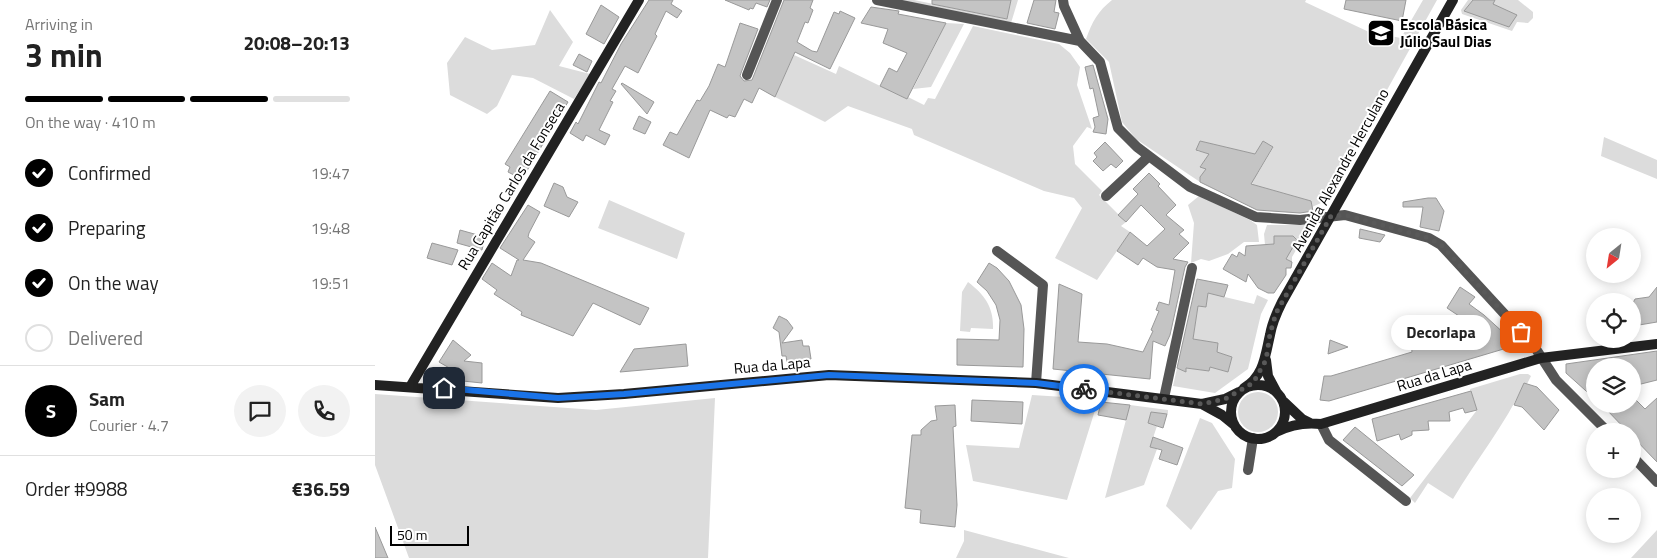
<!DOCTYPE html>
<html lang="en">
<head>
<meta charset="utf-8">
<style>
  body { margin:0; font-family:"Titillium Web",sans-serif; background:#f2f2f2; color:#222; height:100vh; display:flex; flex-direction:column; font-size:19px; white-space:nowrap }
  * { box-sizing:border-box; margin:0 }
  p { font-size:16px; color:#767676 }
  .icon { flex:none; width:28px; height:28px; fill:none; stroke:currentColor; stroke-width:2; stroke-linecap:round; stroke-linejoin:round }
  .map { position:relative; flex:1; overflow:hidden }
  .drawer { display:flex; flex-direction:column; background:#fff; width:375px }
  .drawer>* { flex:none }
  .needle { width:32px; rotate:210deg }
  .buttons { position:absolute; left:1211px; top:228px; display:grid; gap:10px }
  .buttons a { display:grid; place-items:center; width:55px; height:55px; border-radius:50%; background:#fff; box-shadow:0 2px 12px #0003; font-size:25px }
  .scale { position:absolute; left:15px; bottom:12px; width:79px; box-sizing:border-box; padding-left:5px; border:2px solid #000; border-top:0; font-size:14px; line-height:18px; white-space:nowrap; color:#000; -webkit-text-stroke:4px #fff; paint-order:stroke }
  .pin { position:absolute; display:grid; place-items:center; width:42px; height:42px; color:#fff; margin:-21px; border-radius:10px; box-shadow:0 2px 8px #0006 }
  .courier { position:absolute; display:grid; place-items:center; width:50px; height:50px; margin:-25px; border:4px solid #1a73e8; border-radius:50%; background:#fff; color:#222; box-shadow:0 1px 6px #0007 }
  .bubble { position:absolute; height:35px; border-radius:18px; background:#fff; box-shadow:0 2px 12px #0003; font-size:16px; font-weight:700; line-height:35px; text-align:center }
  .summary em { font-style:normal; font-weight:700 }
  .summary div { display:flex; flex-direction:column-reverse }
  .summary { display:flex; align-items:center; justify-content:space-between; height:85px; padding:0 25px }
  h1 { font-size:32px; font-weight:700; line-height:38px }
  .bar { display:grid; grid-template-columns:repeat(4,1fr); gap:8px 5px; align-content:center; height:60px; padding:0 25px }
  .bar i { height:6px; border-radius:4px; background:#e0e0e0 }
  .bar .on { background:#000 }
  .bar p { grid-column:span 4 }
  .line { display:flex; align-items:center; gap:12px; padding:0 25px; border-top:1px solid #e0e0e0 }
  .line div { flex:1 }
  .round { display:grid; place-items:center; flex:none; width:52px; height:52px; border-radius:26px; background:#f2f2f2 }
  ol { padding:0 25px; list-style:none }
  li { display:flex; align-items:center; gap:15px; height:55px }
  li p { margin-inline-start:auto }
  li .icon { padding:5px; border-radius:50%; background:#000; color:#fff; stroke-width:4 }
  li:last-child { color:#767676 }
  li i { width:28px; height:28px; border:2px solid #e0e0e0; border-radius:50% }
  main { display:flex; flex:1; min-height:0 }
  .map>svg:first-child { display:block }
  .green { fill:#dcdcdc }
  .building { fill:#c4c4c4; stroke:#999 }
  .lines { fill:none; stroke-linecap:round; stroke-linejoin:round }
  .street { stroke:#555; stroke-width:10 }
  .secondary { stroke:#222; stroke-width:10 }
  .done { stroke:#595959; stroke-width:5; stroke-dasharray:0 9 }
  .route { stroke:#1a73e8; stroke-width:6 }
  .labels { text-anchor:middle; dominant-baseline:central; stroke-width:4; stroke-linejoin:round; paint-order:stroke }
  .poi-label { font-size:15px; font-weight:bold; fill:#000; stroke:#fff; text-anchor:start }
  .street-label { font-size:15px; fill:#000; stroke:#fff }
</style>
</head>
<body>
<main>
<section class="drawer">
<div class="summary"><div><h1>3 min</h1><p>Arriving in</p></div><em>20:08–20:13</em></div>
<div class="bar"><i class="on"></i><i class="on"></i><i class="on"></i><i></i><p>On the way · 410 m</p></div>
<ol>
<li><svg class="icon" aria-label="check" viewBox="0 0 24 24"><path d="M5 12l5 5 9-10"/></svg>Confirmed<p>19:47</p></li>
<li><svg class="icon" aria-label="check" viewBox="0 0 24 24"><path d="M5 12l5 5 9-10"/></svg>Preparing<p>19:48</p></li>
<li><svg class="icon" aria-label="check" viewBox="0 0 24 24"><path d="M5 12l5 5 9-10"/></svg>On the way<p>19:51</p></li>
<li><i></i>Delivered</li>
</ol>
<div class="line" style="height:90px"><b class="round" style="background:#000;color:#fff">S</b><div><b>Sam</b><p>Courier · 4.7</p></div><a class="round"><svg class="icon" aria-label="chat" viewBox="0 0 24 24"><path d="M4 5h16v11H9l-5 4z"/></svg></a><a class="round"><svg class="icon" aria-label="phone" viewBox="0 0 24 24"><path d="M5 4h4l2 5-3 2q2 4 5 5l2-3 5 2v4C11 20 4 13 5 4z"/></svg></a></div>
<div class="line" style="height:65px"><div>Order #9988</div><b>€36.59</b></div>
</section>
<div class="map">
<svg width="1282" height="558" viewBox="0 0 1282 558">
  <rect width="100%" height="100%" fill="#fff"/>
  <path class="green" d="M522,0h17l93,19 4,-19h7l-7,23z
    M737,0h194l-1,2 64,30 32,6 22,-38h14l-60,108 -56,95 -9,4 -1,-6 -58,-16 -6,-17 11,5 15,-25 -10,-7 -8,13 -55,-13 -3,10 31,7 -22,1 -6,7 6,3 -6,8v5l-64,-43 -14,-17 -13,-60 -23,-23c6,-17 12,-28 26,-39z
    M1093,0h50l15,12v6l-5,5 -11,-1 -5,9 -50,-17 -1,-4z
    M175,10l23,32 -14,24 31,8 -16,25 -41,-21 -21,-3 -15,31 -10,8 -37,-19 -3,-32 18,-26 27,13 43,-5z
    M571,23l18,1 -33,63 -18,2z
    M598,26l86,18 11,9 10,14 -3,18 15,44 -5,-2 -14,19 2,18 27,27 -3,4 27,27 -5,4 9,6 -33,48 -42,-22 27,-50 -8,-10 -30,-7 -130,-56 -2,-6 -64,-23 -23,16 -50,-25 19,-42 42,19 3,-8 68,33 1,-2 16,8 4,-7 7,1z
    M1229,137l53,23v19l-56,-23z
    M824,196l51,24 7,5 2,17h-15l-16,12 -19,7 -8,-2 -10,4 3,-40 -6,-18z
    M234,200l76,33 -8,26 -79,-31z
    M892,225h39l3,3 -17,29v5l-6,-3 11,-19 -4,-4h-19v8l-9,1 -1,-11z
    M593,282c17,13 26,26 25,47l-22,-1 -1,4 -10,-1 2,-39z
    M833,293l46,11 3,-9 11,5 -7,14 -13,55 -33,24 -42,-7 4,-18 9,4v-4l23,3 1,-4 18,5 4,-15 -15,-5 1,-9 -25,-4 5,-33 8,1z
    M1145,374h8l3,2 -4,8h-3c-19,41 -48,76 -71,115l-25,-16 -13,20 -5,-5 67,-88 -7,-21z
    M863 412a20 20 0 1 1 40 0a20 20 0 1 1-40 0Z
    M0,394l221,16 119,-12 -7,160h-299l-34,-93z
    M657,395l64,4v8l-29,93 -94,-19 -7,-36 53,3z
    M755,405l38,5v4l-17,-2 -3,11 9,3 -7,21 7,2 -13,36 -39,13z
    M825,418l12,5 23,36 -3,29 -14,3 -27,39 -25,-24z
    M589,530l105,28h-113l8,-17z
    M1282,530v28h-26z"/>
  <path class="building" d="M274,0h24l-2,4 11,7 -5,7 -11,-7 -11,23 2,2 -19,37 -13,-7 -13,23 4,2 -6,10 3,1 -14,28 11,5 -5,10 -19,-10 -3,6 -13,-8 6,-11 2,2 21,-42 2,1 20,-39z
    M350,0h45l-3,7 -11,-4 -3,6 -3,-1 -1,2z
    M409,0h29l-3,8 3,2 -5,13 -3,-1 -8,20 15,9 5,1 17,-40 5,2 1,-3 15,7 -25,51 -35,-17 -20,45 -16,-9 -7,15 -8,-4 -9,18 -6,-2 -2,3 -17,-8 -21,48 -26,-13 7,-13 7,3 20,-35 3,1 9,-15 9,-22 7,3 15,-44 18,6 -17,44 -1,3 4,5 8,-1z
    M557,0h79l-4,19 -75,-15z
    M659,0h22l-2,12 5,1 -4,16 -28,-6z
    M971,0h60l-4,21 -58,-12z
    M1098,0h22l-2,4 24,11 -8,12 -45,-16z
    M226,5l18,12 -15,27 -18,-10z
    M496,7l28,4 -1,3 48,9 -39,76 -27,-13 9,-18 8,4 10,-19 -24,-10 5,-14 -27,-6z
    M204,54l13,7 -5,11 -14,-7z
    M718,65l15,54 -2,15 -13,-2 2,-5 -2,-9 6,-2 -6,-28 -3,1 -5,-22z
    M247,83l32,19 -7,12 -26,-30z
    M175,91l18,11 -46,77 -14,-7 2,-5 -5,-3z
    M264,116l12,6 -6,12 -12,-5z
    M825,141l55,13 8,-13 10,6 -22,37 60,17 2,10 -13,2 -43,-3 -57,-28v-5l6,-8 -6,-2 9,-13 -13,-4z
    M730,142l18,19 -7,7 -5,-4 -8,7 -10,-10 4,-4 -3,-4z
    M774,173l11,11 -2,2 18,19 -10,10 18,15 -5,4 10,9 -16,16 15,3 -3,5 -15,68 -5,11 -12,-5 -3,38 -97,-10 6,-85 23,10 -4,48 29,2 36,8 10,-21 -2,-1 8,-19 -3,-1 3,-8 10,3 6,-35 -18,-3 -14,-9 -5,7 -21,-14 13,-19 17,14 18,-17 -24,-24 -15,17 -8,-7 20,-21 -5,-5z
    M179,183l9,4 4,10 11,5 -9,15 -25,-11z
    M1053,198h8l8,13 -5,20 -19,-4 3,-20h-20v-5z
    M153,205l12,7 -11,21 -1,4 7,5 -12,18 18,3 108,45 -9,17 -47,-22 -20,33 -52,-21 1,-3 -28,-18 3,-4 -15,-11 10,-16 19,13 6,-16h2l-19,-12z
    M985,229l25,6 -5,7 -21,-4z
    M85,230l25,7 -3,13 -25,-7z
    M899,236h19l4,4 -11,19 6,3 -1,6h-5v7l-12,18h-6l-10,-5 -10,-14 -2,8 -23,-13 9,-15 5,3 2,-5 6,4 1,-10 28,-2z
    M57,243l26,7 -6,15 -25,-7z
    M614,263l8,5 12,13 12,24 3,24 -1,38 -66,-2v-26l42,1 1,-20 -4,-15 -9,-14 -10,-9z
    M822,279l31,6 -4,12 -16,-4 -2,14 -8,-1 -5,33 25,4 -1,9 15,5 -4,15 -18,-5 -1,4 -23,-3v4l-9,-4z
    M1085,287l15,10 -6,7 15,11 33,30 -188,56 -9,-1 4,-24h7l81,-24 -1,-12 9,-1 4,9 50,-16 -11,-9 2,-3 -18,-12z
    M1282,287v35l-24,4v-23l2,-4 14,-2z
    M404,316l8,4 6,8 -11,15 20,-3 1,6h6l2,13 -24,3 -1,-6h-4l-3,-24 -6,-4z
    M78,340l18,15 -7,6 18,2v20l-29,-3 5,-7 -19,-11z
    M955,340l18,7 -20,7z
    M311,344l2,22 -68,6 14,-23z
    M1282,351v29l-24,6v-20h-38v33l-29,-26v-9z
    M1149,383l13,4 22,23 -15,20 -22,-23 -8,-2z
    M1096,391l6,19 -12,3 -2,-5 -14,4 1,9h-22l1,9 -17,1v4l-11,5 -2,-6 -22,7 -5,-22z
    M1258,397l12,12 12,-11v64l-24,-25v-6h-6l-22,-23 5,-4h23z
    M597,400l51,2 -1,22 -51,-3z
    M726,402l29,3 -4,15 -28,-5z
    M580,405l1,21 -3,1 4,78 -2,22 -35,-4 1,-13 -16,-2 7,-73h9v-5l10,-9 6,-1 -2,-14z
    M776,412l16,2 -4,14 -15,-5z
    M980,427l59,48 -12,11 -59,-46z
    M778,437l30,11 -6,17 -18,-6 3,-9 -12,-3z
    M0,527l13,31h-13z"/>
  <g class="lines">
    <path class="street" d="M502,0l203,41 20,21 18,66 19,19 53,40 66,30 44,3 45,-5 84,23 12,7 93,101 22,34 51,51
      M688,0l1,6 16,35
      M372,75l30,-75
      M731,196l43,-40
      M622,251l46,34 -7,98
      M789,398l28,-130
      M946,424l8,16 77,61
      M1258,457l24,25
      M873,470l5,-32"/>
    <path class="secondary" d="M891,360l2,16 8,15
      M0,385l183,13 66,-4 205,-19 207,8 166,21 23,-5 14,-7
      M856 412a27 27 0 1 1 54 0a27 27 0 1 1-54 0Z
      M35,387l229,-387
      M869,388c20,-12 21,-32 26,-53 2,-12 7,-23 12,-33l171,-302
      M909,402l18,17 8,4
      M827,404l20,11 11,9
      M901,432c14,-7 28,-10 45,-8l220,-66 116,-14"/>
  </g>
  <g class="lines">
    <path class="done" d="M709,389l118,15 23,-5 28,-16 13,-23 4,-26 6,-21 55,-97 14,-1 84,23 12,7 80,87"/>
    <path class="route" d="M69,388l114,10 66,-4 205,-19 207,8 48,6"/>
  </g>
  <defs>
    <g id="school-square" transform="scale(1.4375)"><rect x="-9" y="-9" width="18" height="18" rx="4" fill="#000" stroke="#fff"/><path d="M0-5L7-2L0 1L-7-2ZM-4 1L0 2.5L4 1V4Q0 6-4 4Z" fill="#fff"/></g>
  </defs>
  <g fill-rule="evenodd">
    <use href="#school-square" x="1006" y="33"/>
  </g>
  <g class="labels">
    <g class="poi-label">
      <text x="1025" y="24">Escola Básica<tspan x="1025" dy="17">Júlio Saul Dias</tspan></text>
    </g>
    <g class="street-label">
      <text transform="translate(965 170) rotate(-61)">Avenida Alexandre Herculano</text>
      <text transform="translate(136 186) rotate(-59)">Rua Capitão Carlos da Fonseca</text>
      <text transform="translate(397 365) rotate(-5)">Rua da Lapa</text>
      <text transform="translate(1059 375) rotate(-17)">Rua da Lapa</text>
    </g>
  </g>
</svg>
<div class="buttons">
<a><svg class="needle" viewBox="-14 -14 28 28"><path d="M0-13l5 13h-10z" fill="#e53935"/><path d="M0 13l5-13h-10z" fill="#767676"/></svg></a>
<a><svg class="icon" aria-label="locate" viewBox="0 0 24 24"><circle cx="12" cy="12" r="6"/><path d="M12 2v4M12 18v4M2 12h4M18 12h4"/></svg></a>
<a><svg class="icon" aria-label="layers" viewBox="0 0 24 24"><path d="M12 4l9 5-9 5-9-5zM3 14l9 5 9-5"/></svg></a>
<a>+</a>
<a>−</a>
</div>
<div class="scale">50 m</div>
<div class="pin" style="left:1146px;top:332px;background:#ea580c"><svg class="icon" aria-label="bag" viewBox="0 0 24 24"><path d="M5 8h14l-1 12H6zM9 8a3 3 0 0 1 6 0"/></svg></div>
<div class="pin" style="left:69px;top:388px;background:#1f2937"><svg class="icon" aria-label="home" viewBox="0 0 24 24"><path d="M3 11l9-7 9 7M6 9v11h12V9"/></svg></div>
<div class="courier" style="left:709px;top:389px"><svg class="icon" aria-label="bike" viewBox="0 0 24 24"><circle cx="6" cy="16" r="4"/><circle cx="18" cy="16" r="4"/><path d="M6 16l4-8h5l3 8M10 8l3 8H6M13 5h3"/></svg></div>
<div class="bubble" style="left:1016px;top:315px;width:100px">Decorlapa</div>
</div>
</main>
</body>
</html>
